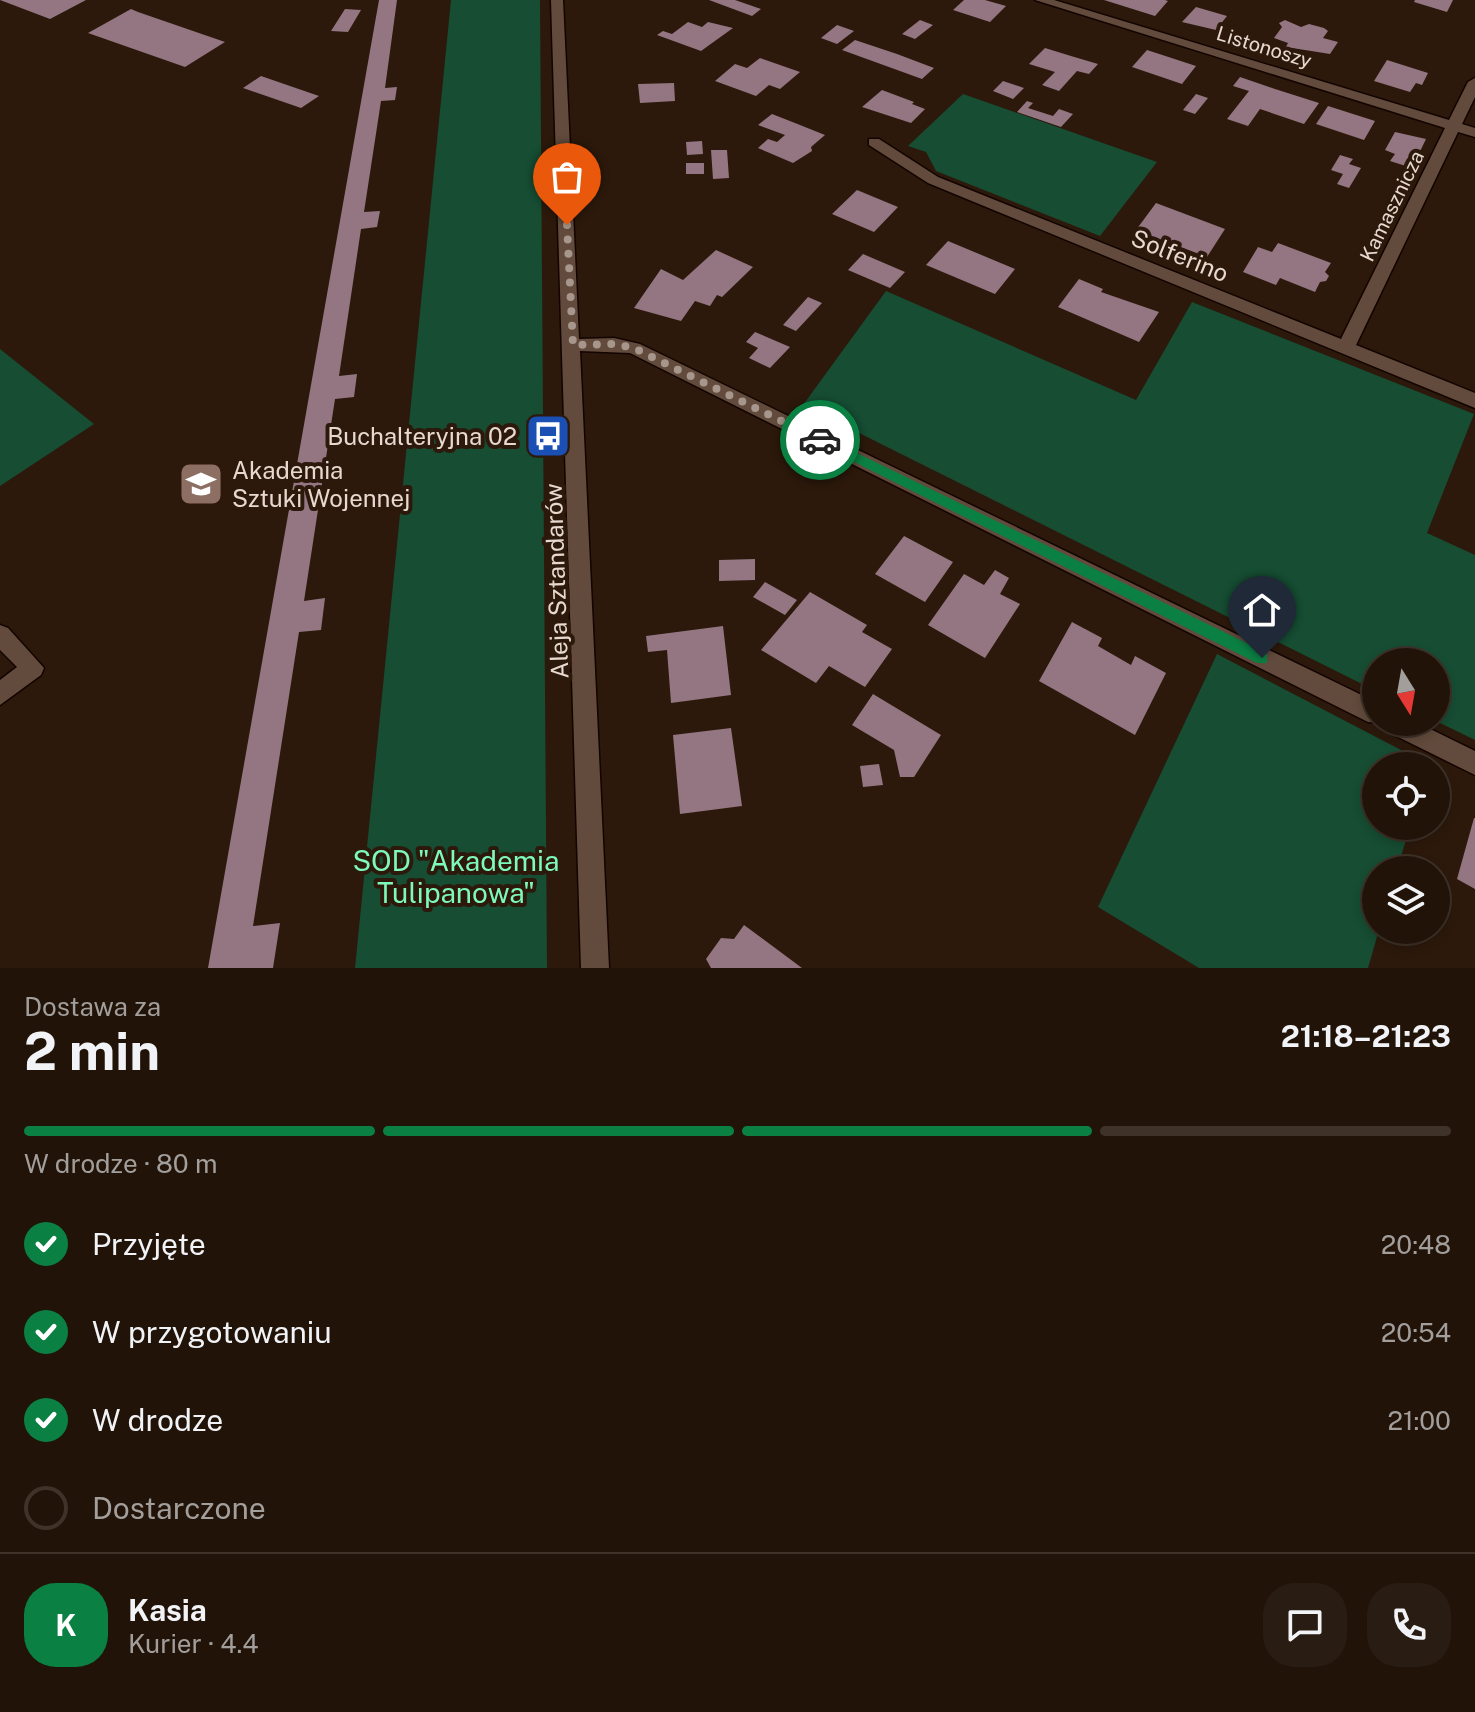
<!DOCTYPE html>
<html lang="pl">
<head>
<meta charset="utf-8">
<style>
  body { margin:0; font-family:"Public Sans",sans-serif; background:#291c12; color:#f1f3f6; height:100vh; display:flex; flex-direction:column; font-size:30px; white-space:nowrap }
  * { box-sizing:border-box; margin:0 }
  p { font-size:26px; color:#a29e9c }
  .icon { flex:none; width:44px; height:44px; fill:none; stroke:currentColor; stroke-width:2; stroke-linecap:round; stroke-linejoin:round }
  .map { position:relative; height:968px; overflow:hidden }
  .details { display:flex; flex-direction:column; background:#211308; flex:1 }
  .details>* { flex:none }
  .needle { width:52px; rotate:169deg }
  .fabs { position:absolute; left:1362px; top:648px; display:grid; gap:16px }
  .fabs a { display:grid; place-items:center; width:88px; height:88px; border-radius:50%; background:#211308; box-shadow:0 4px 12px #0003,0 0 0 2px #3e3229; font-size:40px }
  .pin { position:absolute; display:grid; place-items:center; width:68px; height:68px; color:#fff; margin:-82px -34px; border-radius:50% 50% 50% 0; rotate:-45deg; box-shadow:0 0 8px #0007 }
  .pin .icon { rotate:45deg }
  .courier { position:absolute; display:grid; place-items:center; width:80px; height:80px; margin:-40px; border:6px solid #0b8043; border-radius:50%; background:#fff; color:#222; box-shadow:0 2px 10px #0007 }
  .head em { font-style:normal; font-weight:700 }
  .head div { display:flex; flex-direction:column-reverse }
  .head { display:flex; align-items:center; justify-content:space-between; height:136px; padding:0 24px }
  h1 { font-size:52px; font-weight:700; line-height:60px }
  .bar { display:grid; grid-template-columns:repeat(4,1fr); gap:12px 8px; align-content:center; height:96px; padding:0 24px }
  .bar i { height:10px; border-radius:6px; background:#3e3229 }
  .bar .current { background:#0b8043 }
  .bar p { grid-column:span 4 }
  .line { display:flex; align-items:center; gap:20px; padding:0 24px; border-top:2px solid #3e3229 }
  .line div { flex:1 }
  .round { display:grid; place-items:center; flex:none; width:84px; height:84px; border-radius:32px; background:#291c12 }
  ol { padding:0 24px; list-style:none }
  li { display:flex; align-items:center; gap:24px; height:88px }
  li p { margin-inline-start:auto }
  li .icon { padding:8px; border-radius:50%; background:#0b8043; color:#fff; stroke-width:4 }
  li:last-child { color:#a29e9c }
  li i { width:44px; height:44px; border:4px solid #3e3229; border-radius:50% }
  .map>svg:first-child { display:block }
  .green { fill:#164d33 }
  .building { fill:#937682 }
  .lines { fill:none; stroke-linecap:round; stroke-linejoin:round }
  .minor-casing { stroke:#130400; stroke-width:3 }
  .minor { fill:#624b3c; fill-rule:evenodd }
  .route { fill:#0b8043 }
  .done { stroke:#a6968b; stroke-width:8; stroke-dasharray:0 14.4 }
  .labels { text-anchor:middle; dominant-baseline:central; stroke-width:8; stroke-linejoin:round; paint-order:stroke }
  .far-street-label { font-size:20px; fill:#e7d9d0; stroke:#2c190b }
  .street-label { font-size:24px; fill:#e7d9d0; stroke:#2c190b }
  .poi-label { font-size:24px; fill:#e7d9d0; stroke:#2c190b; text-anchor:end }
  .near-park-label { font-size:28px; fill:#7df9ba; stroke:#2c190b }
</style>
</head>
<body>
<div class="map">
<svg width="1475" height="968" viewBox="0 0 1475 968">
  <rect width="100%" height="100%" fill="#2c190b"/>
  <path class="green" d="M451,0h89l7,968h-192z
    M963,94l194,68 -57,74 -164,-65 -10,-19 -18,-6z
    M886,291l250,109 56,-98 282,112 -47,119 48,22v185l-39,-19v-59h-60v29l-573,-286z
    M0,349l94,75 -94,62z
    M1217,654l211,110 -52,2v60h34l-13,44h-21v60h3l-11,38h-169l-101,-61z"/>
  <path class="building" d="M0,0h86l-36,19z
    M379,0h18l-12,88 12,-1 -2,13 -14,1 -17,111 16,-1 -3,16 -16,2 -22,147 18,-2 -3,23 -19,2 -31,202 21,-3 -4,32 -22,2 -46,294 27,-3 -7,45h-65z
    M709,0h26l26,9 -9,7z
    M964,0h21l21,6 -16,16 -37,-12z
    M1104,0h61l3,1 -13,15z
    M1415,0h38l-6,12 -33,-10z
    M1196,7l31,9 -11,14 -34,-8z
    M131,9l7,3 87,30 -40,25 -97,-34z
    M345,9l16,1 -13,22 -17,-1z
    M920,20l13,5 -18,14 -13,-5z
    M1285,20l16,7 8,-3 15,4 4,3 -5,7 15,4 -8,12 -44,-7 2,-4 -14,-5 8,-11 -3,-4z
    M688,22l14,5 6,-5 25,6 -32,23 -44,-16 6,-4 9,3z
    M837,25l17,6 -17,13 -16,-6z
    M855,40l42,14 37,14 -12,11 -80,-29z
    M1045,48l26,8 27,8 -9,10 -12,-3 -18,20 -17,-6 13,-13 -26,-8z
    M1147,50l49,16 -14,18 -50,-17z
    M760,58l40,14 -20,17 -11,-4 -13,11 -41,-15 20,-17 12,4z
    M1387,60l41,13 -6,12 -6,-2 -6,9 -36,-11z
    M261,76l58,20 -18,12 -58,-20z
    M1240,77l35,12 44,14 -15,21 -44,-15 -12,17 -21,-7 22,-28 -16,-5z
    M1003,81l21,7 -11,11 -20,-8z
    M674,83l1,18 -35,2 -2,-19z
    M882,90l32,12 -2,2 13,5 -14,14 -49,-16z
    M1196,94l12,4 -13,16 -12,-4z
    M1027,101l6,2 -5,5 25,8 6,-7 14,5 -12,13 -44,-15z
    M1328,106l47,15 -11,19 -48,-16z
    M772,114l23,9 30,12 -14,12 1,4 -19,12 -35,-15 10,-9 9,3 8,-7 -27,-10z
    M1395,132l31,7 -14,29 -22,-7 5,-7 -10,-4z
    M702,141l1,13 -16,1 -1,-13z
    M711,150h16l2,28 -16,1z
    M1340,155l13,4 -4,5 12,4 -12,20 -12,-4 6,-10 -12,-4z
    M686,163h18v11h-18z
    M857,190l41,17 -24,25 -42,-18z
    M1156,203l69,26 -18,28 -71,-27z
    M948,241l67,28 -20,25 -69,-29z
    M1278,243l53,20 -6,9 4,4 -3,5 -6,1 -5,10 -35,-14 -4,7 -33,-13 15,-25 14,5z
    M716,250l37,17 -31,30 -5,-2 -7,11 -15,-5 -14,20 -47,-13 27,-39 22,11z
    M863,254l42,18 -15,16 -42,-18z
    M1079,279l24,10 -2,3 58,20 -20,30 -81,-35z
    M808,297l14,6 -26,28 -13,-6z
    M755,332l35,15 -20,21 -21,-10 9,-10 -12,-6z
    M904,536l49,26 -28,40 -50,-28z
    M755,559v21l-36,1v-21z
    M995,570l14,8 -9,16 20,10 -35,54 -57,-33 36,-51 20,11z
    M765,582l32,18 -12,15 -32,-18z
    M810,592l57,33 -5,7 30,17 -27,38 -36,-21 -13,17 -55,-33z
    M1072,622l30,16 -4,8 33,19 4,-9 31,17 -31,62 -96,-54z
    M723,626l8,69 -60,8 -4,-53 -19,2 -2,-16z
    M873,694l68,41 -27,42h-14l-6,-27 -42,-25z
    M731,728l11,78 -62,8 -7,-79z
    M879,764l4,21 -20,2 -3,-21z
    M1474,818h1v71l-18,-10z
    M744,925l58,43h-91l-5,-9 15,-21 13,1z"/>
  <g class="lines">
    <g class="minor-casing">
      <path id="minor" d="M551,0h12l16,339 35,-1 26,6 736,358v20h40l59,29v24l-91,-45 -3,-7 -13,-1 -738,-369 -50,-2 29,617h-28z
        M1035,0h19l395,120 19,-38 7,-4v19l-13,27 13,4v9l-17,-5 -102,213 119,48v15l-547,-225 -59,-38v-6h10l59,38 403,162 104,-211z
        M0,625l8,3 36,40 -3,7 -41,30v-25l17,-13 -17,-17z"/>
    </g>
    <use href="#minor" class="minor"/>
  </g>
  <path class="route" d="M820,435l447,218v10h-10l-441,-220v-6z"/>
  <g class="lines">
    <path class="done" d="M567,225l6,120 41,-1 20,4 186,92"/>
  </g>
  <defs>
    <g id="bus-square" transform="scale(2.3)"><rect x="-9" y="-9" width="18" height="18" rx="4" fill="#1a4fb4" stroke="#2c190b"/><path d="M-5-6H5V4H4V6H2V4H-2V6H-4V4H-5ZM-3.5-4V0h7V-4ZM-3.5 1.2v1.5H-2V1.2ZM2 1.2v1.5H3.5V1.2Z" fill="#fff"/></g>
    <g id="university-square" transform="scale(2.3)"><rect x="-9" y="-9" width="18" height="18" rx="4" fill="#8d6e63" stroke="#2c190b"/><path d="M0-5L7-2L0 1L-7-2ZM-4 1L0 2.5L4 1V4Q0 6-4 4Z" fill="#fff"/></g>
  </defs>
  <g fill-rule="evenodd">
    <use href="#bus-square" x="548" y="436"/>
    <use href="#university-square" x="201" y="484"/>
  </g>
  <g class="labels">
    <g class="far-street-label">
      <text transform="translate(1264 47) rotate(17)">Listonoszy</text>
      <text transform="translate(1392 206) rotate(-64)">Kamasznicza</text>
    </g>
    <g class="street-label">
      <text transform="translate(1180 255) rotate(22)">Solferino</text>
      <text transform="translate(556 581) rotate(-92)">Aleja Sztandarów</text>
    </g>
    <g class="poi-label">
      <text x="517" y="436">Buchalteryjna 02</text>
      <text x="232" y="470" text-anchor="start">Akademia<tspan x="232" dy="28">Sztuki Wojennej</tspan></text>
    </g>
    <g class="near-park-label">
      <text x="456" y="860">SOD "Akademia<tspan x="456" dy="32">Tulipanowa"</tspan></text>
    </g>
  </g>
</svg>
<div class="fabs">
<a><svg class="needle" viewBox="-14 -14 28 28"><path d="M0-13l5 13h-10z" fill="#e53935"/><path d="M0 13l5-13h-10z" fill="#a29e9c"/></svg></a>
<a><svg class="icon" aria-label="locate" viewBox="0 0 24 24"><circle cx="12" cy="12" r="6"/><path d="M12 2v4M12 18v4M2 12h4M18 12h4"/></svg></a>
<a><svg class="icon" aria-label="layers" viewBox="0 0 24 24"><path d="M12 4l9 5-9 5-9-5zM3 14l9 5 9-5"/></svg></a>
</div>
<div class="pin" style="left:567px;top:225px;background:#ea580c"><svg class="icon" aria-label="bag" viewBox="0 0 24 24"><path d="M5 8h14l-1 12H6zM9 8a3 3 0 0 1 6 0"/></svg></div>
<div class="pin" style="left:1262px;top:658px;background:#1f2937"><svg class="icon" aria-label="home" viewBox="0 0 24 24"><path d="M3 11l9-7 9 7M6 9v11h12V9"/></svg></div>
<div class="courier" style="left:820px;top:440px"><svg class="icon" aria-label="car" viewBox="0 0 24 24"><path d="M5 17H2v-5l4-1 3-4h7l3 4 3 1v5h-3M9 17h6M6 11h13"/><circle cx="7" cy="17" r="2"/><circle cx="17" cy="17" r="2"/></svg></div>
</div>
<section class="details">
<div class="head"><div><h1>2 min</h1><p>Dostawa za</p></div><em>21:18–21:23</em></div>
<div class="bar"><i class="current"></i><i class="current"></i><i class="current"></i><i></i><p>W drodze · 80 m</p></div>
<ol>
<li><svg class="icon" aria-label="check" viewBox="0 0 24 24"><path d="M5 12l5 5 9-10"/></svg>Przyjęte<p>20:48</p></li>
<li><svg class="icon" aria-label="check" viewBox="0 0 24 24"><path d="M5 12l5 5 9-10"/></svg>W przygotowaniu<p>20:54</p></li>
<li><svg class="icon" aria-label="check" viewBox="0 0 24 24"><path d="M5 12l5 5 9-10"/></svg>W drodze<p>21:00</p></li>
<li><i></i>Dostarczone</li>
</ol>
<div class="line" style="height:144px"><b class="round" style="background:#0b8043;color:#fff">K</b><div><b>Kasia</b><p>Kurier · 4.4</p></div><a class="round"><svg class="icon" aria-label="chat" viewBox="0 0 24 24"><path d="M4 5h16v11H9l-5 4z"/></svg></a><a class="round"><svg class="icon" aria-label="phone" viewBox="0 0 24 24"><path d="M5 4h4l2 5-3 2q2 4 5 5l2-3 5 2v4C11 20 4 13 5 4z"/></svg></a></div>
</section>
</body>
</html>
